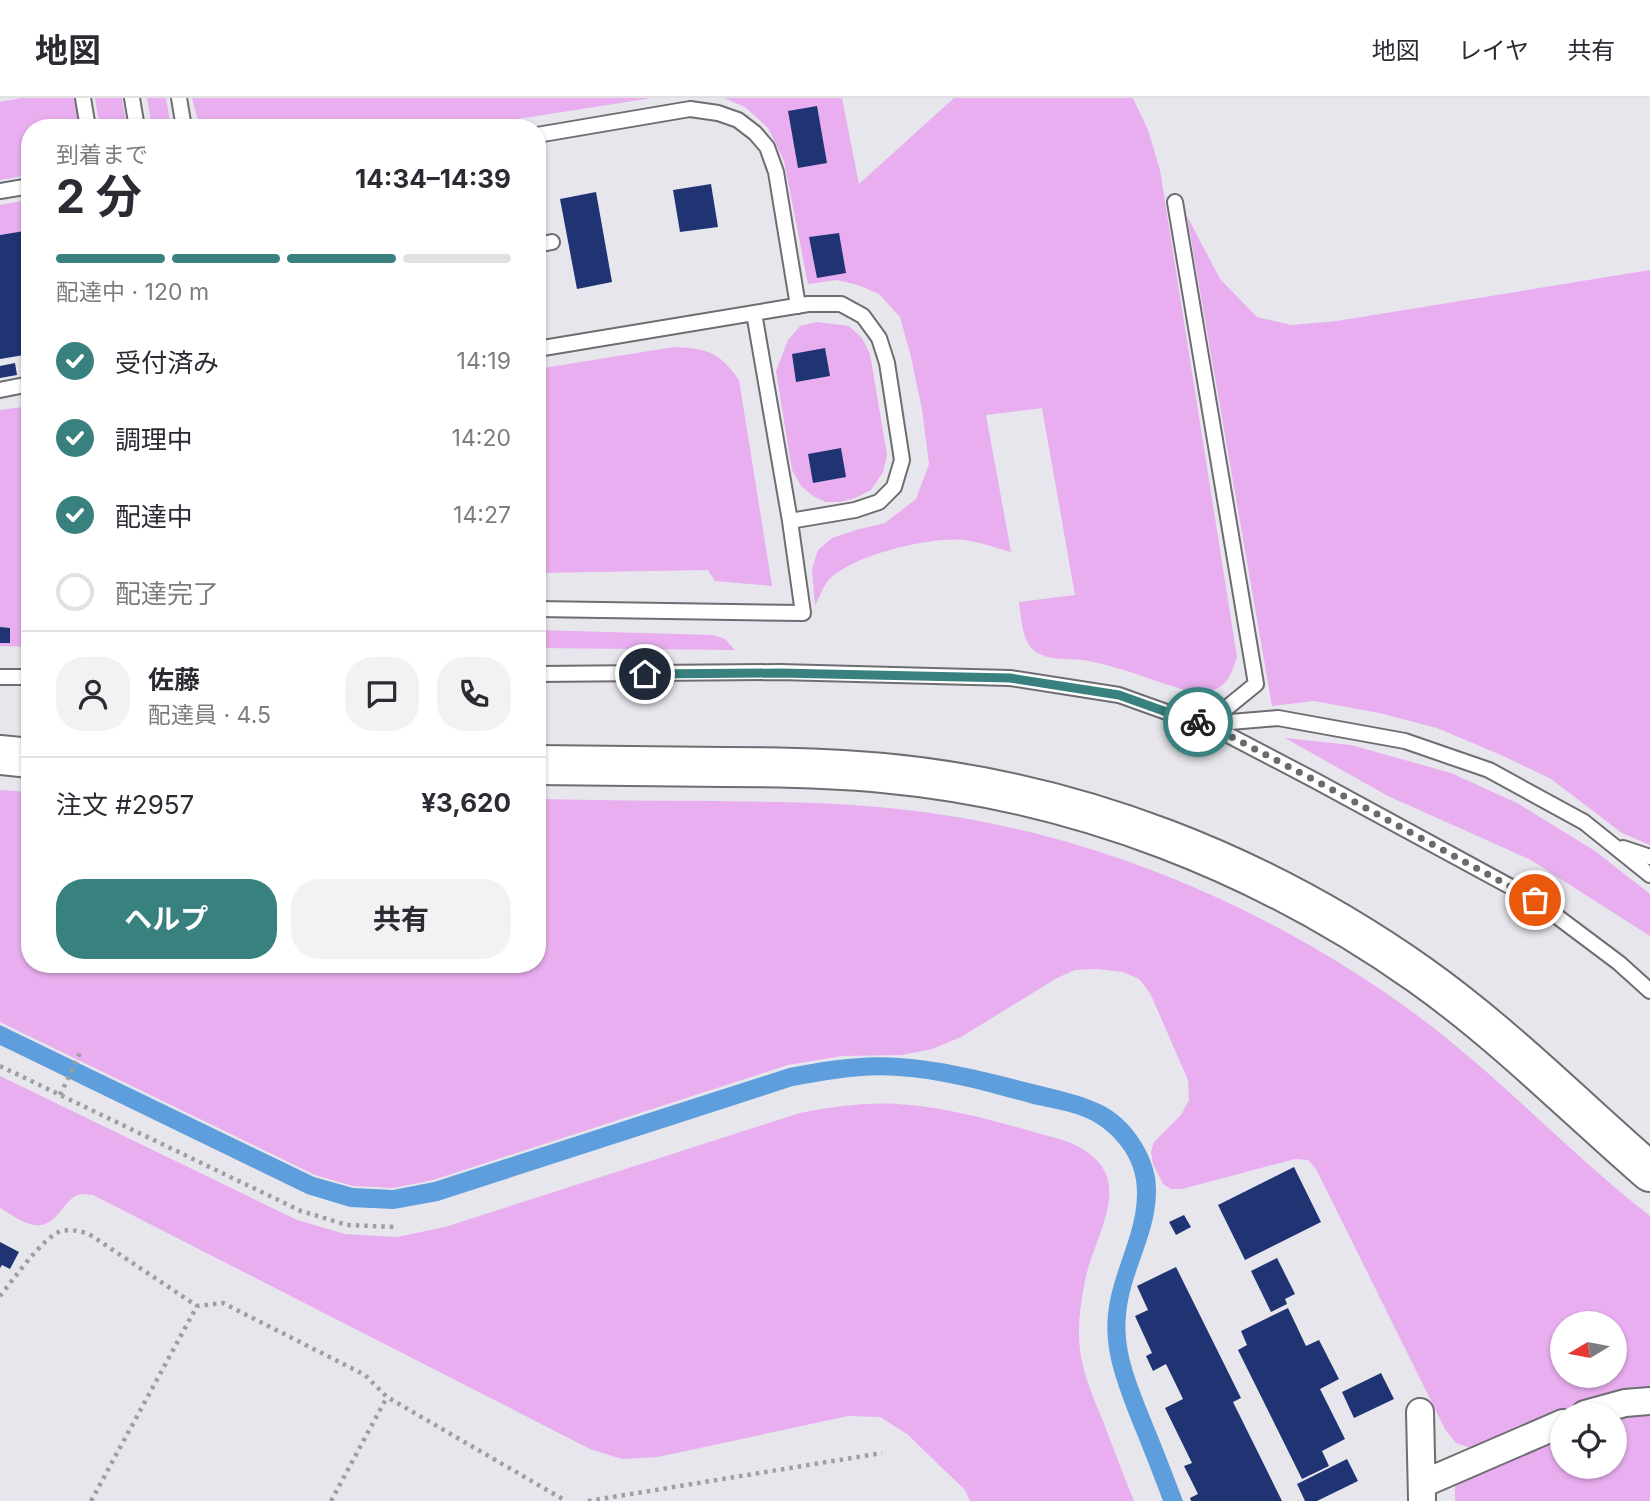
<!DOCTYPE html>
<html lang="ja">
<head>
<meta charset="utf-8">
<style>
  body { margin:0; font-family:Inter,"Noto Sans JP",sans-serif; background:#f2f2f3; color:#2b2b33; height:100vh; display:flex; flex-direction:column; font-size:26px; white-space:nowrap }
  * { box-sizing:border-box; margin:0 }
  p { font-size:23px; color:#7c7c81 }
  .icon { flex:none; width:38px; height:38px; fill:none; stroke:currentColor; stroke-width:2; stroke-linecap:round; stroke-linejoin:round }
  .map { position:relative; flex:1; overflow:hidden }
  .details { position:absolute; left:21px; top:21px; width:525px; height:854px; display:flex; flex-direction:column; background:#fff; border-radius:28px; box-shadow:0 2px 5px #0004 }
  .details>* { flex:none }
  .needle { width:46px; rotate:260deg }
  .tools { position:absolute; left:1550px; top:1213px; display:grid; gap:14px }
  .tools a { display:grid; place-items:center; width:77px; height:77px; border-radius:50%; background:#fff; box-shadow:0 2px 5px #0004; font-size:35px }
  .pin { position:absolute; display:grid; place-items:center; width:60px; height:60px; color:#fff; margin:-30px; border:4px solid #fff; border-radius:50%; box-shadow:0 2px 7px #0007 }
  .courier { position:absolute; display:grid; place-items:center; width:70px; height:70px; margin:-35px; border:5px solid #38817f; border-radius:50%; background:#fff; color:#222; box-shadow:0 2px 9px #0007 }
  .overview em { font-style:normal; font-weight:700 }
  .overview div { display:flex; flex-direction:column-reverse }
  .overview { display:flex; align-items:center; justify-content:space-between; height:119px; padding:0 35px }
  h1 { font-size:46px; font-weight:700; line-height:52px }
  .bar { display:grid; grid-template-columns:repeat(4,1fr); gap:10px 7px; align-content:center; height:84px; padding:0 35px }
  .bar i { height:9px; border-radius:5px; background:#e1e1e2 }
  .bar .current { background:#38817f }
  .bar p { grid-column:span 4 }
  .line { display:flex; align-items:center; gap:18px; padding:0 35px; border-top:2px solid #e1e1e2 }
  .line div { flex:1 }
  .round { display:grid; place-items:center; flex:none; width:74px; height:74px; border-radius:28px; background:#f2f2f3 }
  ol { padding:0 35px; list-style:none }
  li { display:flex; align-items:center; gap:21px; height:77px }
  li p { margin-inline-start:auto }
  li .icon { padding:7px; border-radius:50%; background:#38817f; color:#fff; stroke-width:4 }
  li:last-child { color:#7c7c81 }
  li i { width:38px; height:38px; border:4px solid #e1e1e2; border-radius:50% }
  .primary-button { display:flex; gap:14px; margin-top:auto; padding:14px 35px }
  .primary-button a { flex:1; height:80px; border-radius:28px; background:#38817f; color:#fff; font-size:28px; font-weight:700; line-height:80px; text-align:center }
  .primary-button a+a { background:#f2f2f3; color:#2b2b33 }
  header { display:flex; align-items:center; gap:42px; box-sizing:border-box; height:98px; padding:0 35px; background:#fff; border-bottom:2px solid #e1e1e2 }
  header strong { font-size:33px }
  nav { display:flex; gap:38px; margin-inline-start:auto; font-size:24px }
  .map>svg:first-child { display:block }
  .green { fill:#e8aeef; fill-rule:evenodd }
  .water { fill:#5e9edc }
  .building { fill:#203474 }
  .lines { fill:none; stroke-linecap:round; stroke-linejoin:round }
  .lane-casing { stroke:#6d6d72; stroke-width:18 }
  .street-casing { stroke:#6d6d72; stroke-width:30 }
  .secondary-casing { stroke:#6d6d72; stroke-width:42 }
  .path { stroke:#9e9ea3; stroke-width:4.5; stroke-dasharray:3.5 5; stroke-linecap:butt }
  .lane { stroke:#fff; stroke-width:14 }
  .street { stroke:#fff; stroke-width:26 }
  .secondary { stroke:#fff; stroke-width:38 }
  .done { stroke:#6a6a6e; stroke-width:7; stroke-dasharray:0 12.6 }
  .route { stroke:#38817f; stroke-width:9 }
</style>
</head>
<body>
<header>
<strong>地図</strong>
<nav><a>地図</a><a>レイヤ</a><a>共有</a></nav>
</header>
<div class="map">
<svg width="1650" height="1403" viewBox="0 0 1650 1403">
  <rect width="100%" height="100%" fill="#e6e6ec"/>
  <path class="green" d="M21,0h53l6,30h-50v47l-30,5v-78z
    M95,0h27l5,30h-27z
    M147,0h19l5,30h-19z
    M192,0h460l-191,30h-261z
    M724,0h118l17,86 95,-86h179l15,32 12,40 77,487c-6,17 -9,30 -29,35 -16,4 -69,-18 -88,-23 -12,-4 -25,-7 -37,-9 -16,-2 -33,1 -47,-8 -14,-9 -15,-35 -17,-50l56,-7 -33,-187 -56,7 25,137c-15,-4 -31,-10 -47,-12 -33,-4 -116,16 -137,42 -5,7 -8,16 -12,24l-3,-37 6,-19 14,-12 24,-8 29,-7 31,-24 13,-35 -7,-55 -11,-52 -11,-40 -21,-23 -21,-9 -21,-5 -29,4 -24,-123 -16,-33 -23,-21z
    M22,103h8v29l-30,5v-30z
    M1187,118l33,63 37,38 34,8 46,-4 313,-51v575l-28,-12 -71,-54 -50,-24 -64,-27 -58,-15 -65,-12 -42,5z
    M817,224l32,4 13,12 8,16 17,101 -4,17 -12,18 -16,8 -15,4h-14l-13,-6 -12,-10 -9,-16 -16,-99 12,-31 12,-14z
    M674,249c35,2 44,4 65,33l33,206 -57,-5 -7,-11 -171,3v-204z
    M30,308v241l-30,-1v-236z
    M537,532l176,5 12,4 10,11 -198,-2z
    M1285,640l66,7 100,28 66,30 78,48 55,43v42l-119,-76 -143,-64z
    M0,692l30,2v172h507v-165c60,1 120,2 180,2 54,1 108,1 161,6 188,16 369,88 522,196 90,63 164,146 250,213v175l-73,16 -89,39 -17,2 -15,-5 -10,-12 -130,-262 -8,-9 -13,-1 -113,30h-11l-8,-5 -10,-20 -2,-12 3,-10 27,-27 8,-15 -1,-20 -38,-87 -11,-14 -16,-7 -26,-3 -22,1 -18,8 -96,59 -29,12 -30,6 -60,1 -54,9 -355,115 -40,8 -40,-2 -38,-11 -315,-153zM1563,1225h52v53h-52z
    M0,978l297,144 48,14 52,3 48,-10 355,-114c32,-6 64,-11 97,-9 57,3 114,22 169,37 74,30 34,81 20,135 -5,24 -9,50 -6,74 3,25 14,49 23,71 10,27 20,53 31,80h-164l-5,-11 -58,-56 -27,-17 -32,-1 -190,41 -36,2 -32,-10 -497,-254c-4,0 -8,-1 -12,-1 -20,4 -23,38 -51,30 -10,-3 -21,-11 -30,-16z
    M1650,1312v91h-195v-14l11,-11 97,-42v32h52v-51z"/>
  <path class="water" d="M0,927l314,152 39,11 40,2 41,-8 355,-114c36,-7 73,-13 110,-10 46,3 90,15 134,26 24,6 49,11 71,22 25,13 46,43 51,71 7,50 -25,90 -29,138 -4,38 13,73 26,107 11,26 21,53 31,79h-20c-10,-26 -20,-53 -31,-79 -13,-35 -28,-69 -24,-108 4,-45 35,-88 28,-134 -3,-22 -19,-43 -37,-55 -18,-13 -44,-16 -66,-21 -44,-12 -88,-25 -135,-28 -35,-3 -70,4 -105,10l-355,115 -44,8 -44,-2 -43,-13 -307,-149z"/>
  <path class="building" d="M817,8l10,57 -29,5 -10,-57z
    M711,86l7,43 -38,5 -7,-42z
    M596,94l16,90 -35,7 -17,-90z
    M30,132v124l-30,5v-124z
    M839,135l7,40 -29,5 -8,-41z
    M825,250l5,28 -34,6 -4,-28z
    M15,265l2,12 -17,3v-12z
    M841,350l5,29 -33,6 -5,-29z
    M0,529l10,1v15h-10z
    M1294,1069l27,55 -76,38 -27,-55z
    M1184,1117l7,12 -15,8 -7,-13z
    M0,1144l19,10 -9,17 -8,-4 -2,3z
    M1277,1160l18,36 -10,5 2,5 -16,8 -20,-41z
    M1176,1169l65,131 -8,4 49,99h-91l-1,-3 8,-4 -14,-28 8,-3 -27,-55 18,-9 -17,-35 -13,7 -7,-15 6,-3 -17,-37 13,-6 -11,-24z
    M1288,1210l18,38 13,-6 20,39 -19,10 25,50 -23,12 7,15 -27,13 -64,-129 9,-5 -6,-14z
    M1381,1275l13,26 -40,19 -12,-26z
    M1347,1361l11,22 -41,20h-12l-8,-17z"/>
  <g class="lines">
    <g class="lane-casing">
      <path id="lane" d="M83,0l5,30
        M132,0l5,30
        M179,0l5,30
        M537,37l153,-26 28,4 20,7 17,13 12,14 9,25 22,134
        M0,93l30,-5
        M1175,104l81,482 -49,40 71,-6 127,23 84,29 95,52 66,53
        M537,147l15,-3
        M537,251l271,-45h33l22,12 16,22 8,25 15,97 -8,27 -15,15 -24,8 -65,11 -36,-208
        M0,292l30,-6
        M537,511l266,4 -13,-92
        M537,576l242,-2 231,6 109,17 67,24 21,5 109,57 219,119 84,63 31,28
        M0,579h30
        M1623,750l27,9"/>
    </g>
    <g class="street-casing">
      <path id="street" d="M1420,1314l2,87
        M1585,1316l40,-11 25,-2
        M1422,1386l141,-61"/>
    </g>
    <g class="secondary-casing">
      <path id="secondary" d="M0,657l30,3
        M537,667c62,1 124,1 186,2 53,0 107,1 160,6 194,18 378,90 537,202 82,58 154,131 230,197"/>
    </g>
    <path class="path" d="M0,968l301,145 46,14 49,2
      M60,997l21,-44
      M0,1198c13,-16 43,-59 61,-65 10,-2 19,0 28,3l108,72
      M91,1403l106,-195 26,-3 142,72 22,22 179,104
      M331,1403l56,-104
      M588,1403l294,-48"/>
    <use href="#lane" class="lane"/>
    <use href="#street" class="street"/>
    <use href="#secondary" class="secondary"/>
  </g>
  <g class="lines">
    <path class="done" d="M1198,624l9,2 109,57 219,119"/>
    <path class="route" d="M645,576l134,-1 231,5 109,17 67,24 12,3"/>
  </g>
</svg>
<div class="tools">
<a><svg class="needle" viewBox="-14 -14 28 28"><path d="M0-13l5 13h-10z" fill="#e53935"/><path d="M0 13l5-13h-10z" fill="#7c7c81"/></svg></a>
<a><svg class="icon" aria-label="locate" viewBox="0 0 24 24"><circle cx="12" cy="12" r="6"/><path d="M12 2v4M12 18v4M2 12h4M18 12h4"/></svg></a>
</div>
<div class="pin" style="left:1535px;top:802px;background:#ea580c"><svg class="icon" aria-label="bag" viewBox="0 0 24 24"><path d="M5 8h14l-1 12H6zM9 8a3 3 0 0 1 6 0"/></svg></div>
<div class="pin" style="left:645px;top:576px;background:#1f2937"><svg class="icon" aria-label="home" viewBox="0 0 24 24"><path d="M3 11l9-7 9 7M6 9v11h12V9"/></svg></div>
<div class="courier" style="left:1198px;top:624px"><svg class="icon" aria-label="bike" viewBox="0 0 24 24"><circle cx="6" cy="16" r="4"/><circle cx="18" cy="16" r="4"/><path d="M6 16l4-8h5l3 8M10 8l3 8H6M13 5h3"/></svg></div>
<section class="details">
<div class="overview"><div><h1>2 分</h1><p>到着まで</p></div><em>14:34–14:39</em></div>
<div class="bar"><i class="current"></i><i class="current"></i><i class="current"></i><i></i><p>配達中 · 120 m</p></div>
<ol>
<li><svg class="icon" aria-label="check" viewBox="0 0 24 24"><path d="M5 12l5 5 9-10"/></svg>受付済み<p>14:19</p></li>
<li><svg class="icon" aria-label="check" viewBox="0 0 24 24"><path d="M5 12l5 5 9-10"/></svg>調理中<p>14:20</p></li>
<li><svg class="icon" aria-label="check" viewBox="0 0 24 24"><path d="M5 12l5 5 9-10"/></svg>配達中<p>14:27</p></li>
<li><i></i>配達完了</li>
</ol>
<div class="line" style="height:126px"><a class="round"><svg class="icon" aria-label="person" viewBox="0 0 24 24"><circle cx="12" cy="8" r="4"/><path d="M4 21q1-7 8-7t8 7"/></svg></a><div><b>佐藤</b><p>配達員 · 4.5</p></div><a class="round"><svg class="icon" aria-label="chat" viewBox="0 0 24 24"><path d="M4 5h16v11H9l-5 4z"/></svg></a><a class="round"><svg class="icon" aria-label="phone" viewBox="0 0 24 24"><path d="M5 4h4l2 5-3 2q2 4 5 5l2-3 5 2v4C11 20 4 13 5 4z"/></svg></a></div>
<div class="line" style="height:91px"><div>注文 #2957</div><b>¥3,620</b></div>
<div class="primary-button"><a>ヘルプ</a><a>共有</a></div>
</section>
</div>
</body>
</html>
